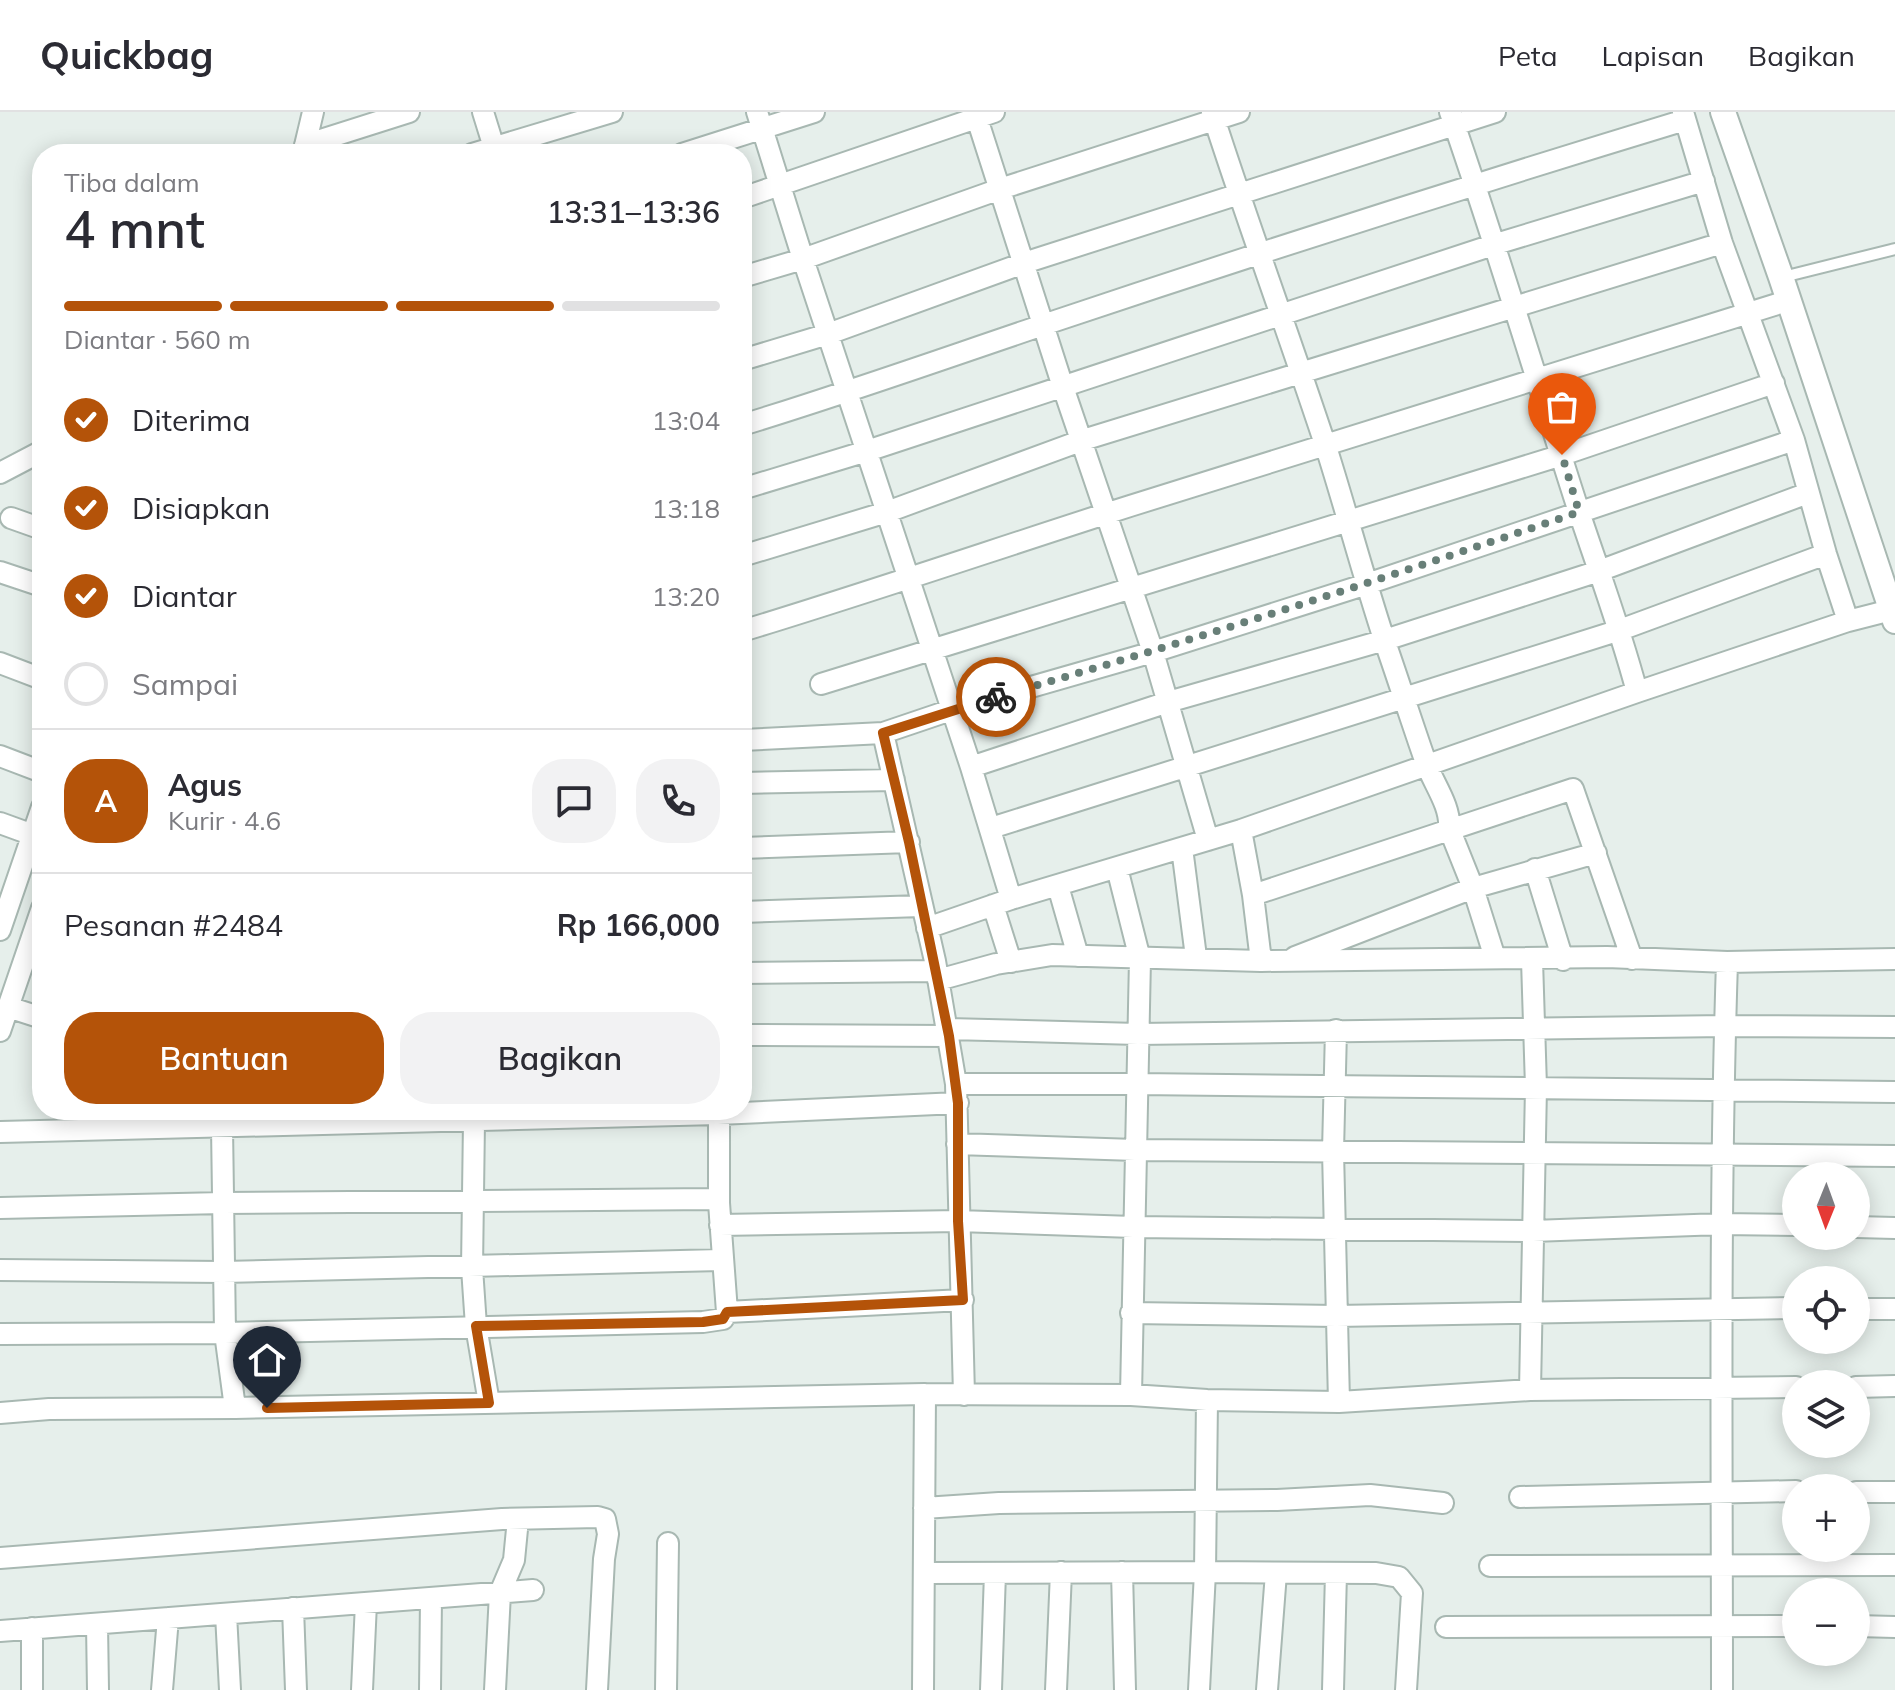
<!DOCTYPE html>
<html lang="id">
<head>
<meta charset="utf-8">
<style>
  body { margin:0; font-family:Mulish,sans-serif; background:#f2f2f3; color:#2b2b33; height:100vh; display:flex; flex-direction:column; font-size:30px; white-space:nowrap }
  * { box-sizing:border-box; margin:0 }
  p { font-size:26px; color:#7c7c81 }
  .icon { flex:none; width:44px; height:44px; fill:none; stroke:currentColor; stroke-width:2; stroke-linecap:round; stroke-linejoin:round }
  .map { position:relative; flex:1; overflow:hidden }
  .drawer { position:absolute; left:32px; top:32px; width:720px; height:976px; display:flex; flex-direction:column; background:#fff; border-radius:32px; box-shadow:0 4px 20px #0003 }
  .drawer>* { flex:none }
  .needle { width:52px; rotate:181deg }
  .controls { position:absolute; left:1782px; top:1050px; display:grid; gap:16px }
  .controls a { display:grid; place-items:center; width:88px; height:88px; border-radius:50%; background:#fff; box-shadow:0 4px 20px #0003; font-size:40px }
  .pin { position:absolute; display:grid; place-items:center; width:68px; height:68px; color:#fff; margin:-82px -34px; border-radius:50% 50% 50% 0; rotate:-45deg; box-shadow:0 0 8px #0007 }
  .pin .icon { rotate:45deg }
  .courier { position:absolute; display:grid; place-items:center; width:80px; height:80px; margin:-40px; border:6px solid #b45309; border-radius:50%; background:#fff; color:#222; box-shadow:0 2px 10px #0007 }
  .overview em { font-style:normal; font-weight:600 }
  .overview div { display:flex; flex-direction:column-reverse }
  .overview { display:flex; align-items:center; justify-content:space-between; height:136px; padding:0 32px }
  h1 { font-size:52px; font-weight:600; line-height:60px }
  .bar { display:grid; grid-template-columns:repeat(4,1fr); gap:12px 8px; align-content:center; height:96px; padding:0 32px }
  .bar i { height:10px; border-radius:6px; background:#e1e1e2 }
  .bar .current { background:#b45309 }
  .bar p { grid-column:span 4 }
  .line { display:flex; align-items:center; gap:20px; padding:0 32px; border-top:2px solid #e1e1e2 }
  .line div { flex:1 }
  .round { display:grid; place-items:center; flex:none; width:84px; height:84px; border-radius:32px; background:#f2f2f3 }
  ol { padding:0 32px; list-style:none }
  li { display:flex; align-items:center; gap:24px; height:88px }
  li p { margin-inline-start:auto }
  li .icon { padding:8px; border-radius:50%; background:#b45309; color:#fff; stroke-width:4 }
  li:last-child { color:#7c7c81 }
  li i { width:44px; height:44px; border:4px solid #e1e1e2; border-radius:50% }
  .button { display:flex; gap:16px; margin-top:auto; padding:16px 32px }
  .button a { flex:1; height:92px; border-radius:32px; background:#b45309; color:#fff; font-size:32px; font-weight:600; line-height:92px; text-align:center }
  .button a+a { background:#f2f2f3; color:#2b2b33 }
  header { display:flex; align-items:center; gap:48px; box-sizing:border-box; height:112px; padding:0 40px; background:#fff; border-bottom:2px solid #e1e1e2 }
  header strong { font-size:38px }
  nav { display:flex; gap:44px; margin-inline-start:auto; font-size:28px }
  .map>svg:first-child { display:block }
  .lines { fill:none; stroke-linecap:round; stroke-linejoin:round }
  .service-casing { stroke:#a8b8b2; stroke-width:14 }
  .minor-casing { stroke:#a8b8b2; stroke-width:24 }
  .tertiary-casing { stroke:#a8b8b2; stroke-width:28 }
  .service { stroke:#fff; stroke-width:10 }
  .minor { stroke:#fff; stroke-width:20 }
  .tertiary { stroke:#fff; stroke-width:24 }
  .done { stroke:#687f78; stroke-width:8; stroke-dasharray:0 14.4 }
  .route { stroke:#b45309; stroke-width:10 }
</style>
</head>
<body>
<header>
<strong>Quickbag</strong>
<nav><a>Peta</a><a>Lapisan</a><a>Bagikan</a></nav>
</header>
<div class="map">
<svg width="1895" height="1578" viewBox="0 0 1895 1578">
  <rect width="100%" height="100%" fill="#e6efeb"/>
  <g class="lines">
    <g class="service-casing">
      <path id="service" d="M1783,165l112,-28"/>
    </g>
    <g class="minor-casing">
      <path id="minor" d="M483,0l13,42
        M757,0l46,147 168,508 40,132
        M975,0l88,275 90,265 55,188
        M1212,0c36,112 77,223 114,335 20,63 37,128 58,192 14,40 27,81 41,121 7,22 26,45 24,68l24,60 22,70
        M1450,0c46,132 86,267 129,400 20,60 42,119 58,180
        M1683,0l39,131 72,197 32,114 22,67
        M305,33l104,-33
        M303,42l10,-42
        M472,42l140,-42
        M682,42l132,-42
        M742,86l252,-86
        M742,165l61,-18 197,-70 239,-77
        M742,248l86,-26 196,-71 471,-151
        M742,313c102,-31 203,-67 304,-101 212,-71 425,-139 639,-204
        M0,361l42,-22
        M742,377l125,-38 629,-207 208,-63
        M11,406l31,11
        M742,444l145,-44 196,-72 639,-197
        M0,460l42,14
        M742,519c122,-37 242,-78 363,-117 227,-73 455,-143 682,-213
        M0,551l42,16
        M821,572l741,-229 212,-72
        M883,621l52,228 21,123 8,311
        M742,628l141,-7 68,-23 202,-58 214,-68 427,-144
        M0,644l42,16
        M971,655l197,-65 217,-62 214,-69 209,-78
        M742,671l152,-3
        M0,711l33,12
        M991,716l629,-198 206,-76
        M1241,718l12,65 8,66
        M742,736l167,-6
        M1182,736l14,109
        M1117,756l23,91 -9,436
        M1535,757l28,91
        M1058,774l20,70
        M1253,783l320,-106 59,170
        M993,793l18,57
        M742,800l179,-6
        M927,816l84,-29 230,-69 396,-138 211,-71 43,-11
        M0,818l42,-123
        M1295,845l178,-69 123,-35
        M742,861l194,-2
        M938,868l58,-16 56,-9 209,6 346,-4 120,5 168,-3
        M8,895l34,11
        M948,917l190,5 587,-8 170,1
        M1336,918l-3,121 6,251
        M0,919l42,-123
        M742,923l207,1
        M956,972h181l758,8
        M477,998l-3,11 -2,147 4,58 13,77
        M719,998v93
        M222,1015l3,206 10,75
        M0,1020l718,-18 240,-11
        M957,1032l178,6 760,6
        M0,1096l223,-5 490,-4 6,4 8,109
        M720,1113l238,-4 175,6 400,4 188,-7 75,1
        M1856,1115l39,1
        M0,1158l223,2 498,-12
        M1856,1197h39
        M1131,1201l205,3 460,-8
        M0,1222l225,-1 478,-11 20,-3 4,-7 236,-12
        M1856,1275l39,-1
        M1530,1278l6,-303 -4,-127
        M0,1301l49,-4 186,-1 690,-14 206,1 76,5 132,2 191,-12 266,-3
        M1856,1380h39
        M1520,1385l276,-6
        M924,1396l75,-5 278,-3 93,-5 73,8
        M0,1446l502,-39 96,-2 7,2 3,15 -4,25 -7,131
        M1490,1454l405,-1
        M1122,1460l3,118
        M924,1461l281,-1 2,-172
        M293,1496l3,82
        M226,1502l4,76
        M97,1512l1,66
        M1856,1514l39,1
        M1446,1515l350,-1
        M0,1519l533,-41
        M32,1578v-62
        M162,1578l6,-72
        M362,1578l4,-87
        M430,1578l1,-92
        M495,1578l5,-97 14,-33 4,-41
        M666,1578l2,-147
        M923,1578l2,-296
        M991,1578l4,-117
        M1056,1578l5,-118
        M1199,1578l6,-118 171,1 23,4 13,16 -6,97
        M1267,1578l9,-117
        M1333,1578l3,-117
        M1722,1578c0,-243 -3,-485 5,-728"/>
    </g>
    <g class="tertiary-casing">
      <path id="tertiary" d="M1723,0l58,165 114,344"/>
    </g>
    <use href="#service" class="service"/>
    <use href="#minor" class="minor"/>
    <use href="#tertiary" class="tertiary"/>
  </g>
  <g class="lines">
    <path class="done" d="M996,585c196,-56 390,-119 583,-185l-17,-57"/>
    <path class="route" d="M267,1296l222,-5 -13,-77 227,-4 20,-3 4,-7 236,-12 -5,-79v-118l-9,-67 -40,-194 -26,-109 113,-36"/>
  </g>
</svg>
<div class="controls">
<a><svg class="needle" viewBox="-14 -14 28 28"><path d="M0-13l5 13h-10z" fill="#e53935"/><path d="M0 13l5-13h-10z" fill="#7c7c81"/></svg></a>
<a><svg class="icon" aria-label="locate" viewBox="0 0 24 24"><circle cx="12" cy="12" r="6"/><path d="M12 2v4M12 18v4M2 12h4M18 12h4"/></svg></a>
<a><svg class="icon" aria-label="layers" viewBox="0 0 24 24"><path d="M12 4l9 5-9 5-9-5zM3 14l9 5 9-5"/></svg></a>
<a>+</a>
<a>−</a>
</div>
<div class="pin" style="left:1562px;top:343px;background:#ea580c"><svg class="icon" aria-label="bag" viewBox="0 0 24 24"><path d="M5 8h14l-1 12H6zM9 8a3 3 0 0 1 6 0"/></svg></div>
<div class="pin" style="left:267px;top:1296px;background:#1f2937"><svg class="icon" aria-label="home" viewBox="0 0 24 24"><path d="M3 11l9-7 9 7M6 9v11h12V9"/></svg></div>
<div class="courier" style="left:996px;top:585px"><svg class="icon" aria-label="bike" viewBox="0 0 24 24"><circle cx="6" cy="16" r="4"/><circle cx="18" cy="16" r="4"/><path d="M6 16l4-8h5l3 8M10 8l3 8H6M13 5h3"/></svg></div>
<section class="drawer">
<div class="overview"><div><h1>4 mnt</h1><p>Tiba dalam</p></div><em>13:31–13:36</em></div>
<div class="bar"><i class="current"></i><i class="current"></i><i class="current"></i><i></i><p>Diantar · 560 m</p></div>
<ol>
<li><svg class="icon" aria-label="check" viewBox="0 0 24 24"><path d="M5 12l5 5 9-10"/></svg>Diterima<p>13:04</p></li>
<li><svg class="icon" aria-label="check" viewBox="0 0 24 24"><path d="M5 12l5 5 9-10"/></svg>Disiapkan<p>13:18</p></li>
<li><svg class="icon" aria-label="check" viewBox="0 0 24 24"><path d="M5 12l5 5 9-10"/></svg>Diantar<p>13:20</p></li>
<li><i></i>Sampai</li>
</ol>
<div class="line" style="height:144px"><b class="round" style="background:#b45309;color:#fff">A</b><div><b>Agus</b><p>Kurir · 4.6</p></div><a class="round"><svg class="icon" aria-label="chat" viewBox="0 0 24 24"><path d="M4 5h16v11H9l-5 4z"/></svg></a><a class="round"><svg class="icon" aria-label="phone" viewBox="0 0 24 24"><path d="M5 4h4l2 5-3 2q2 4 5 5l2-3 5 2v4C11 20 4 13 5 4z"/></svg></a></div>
<div class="line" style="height:104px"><div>Pesanan #2484</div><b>Rp 166,000</b></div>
<div class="button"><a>Bantuan</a><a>Bagikan</a></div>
</section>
</div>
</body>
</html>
